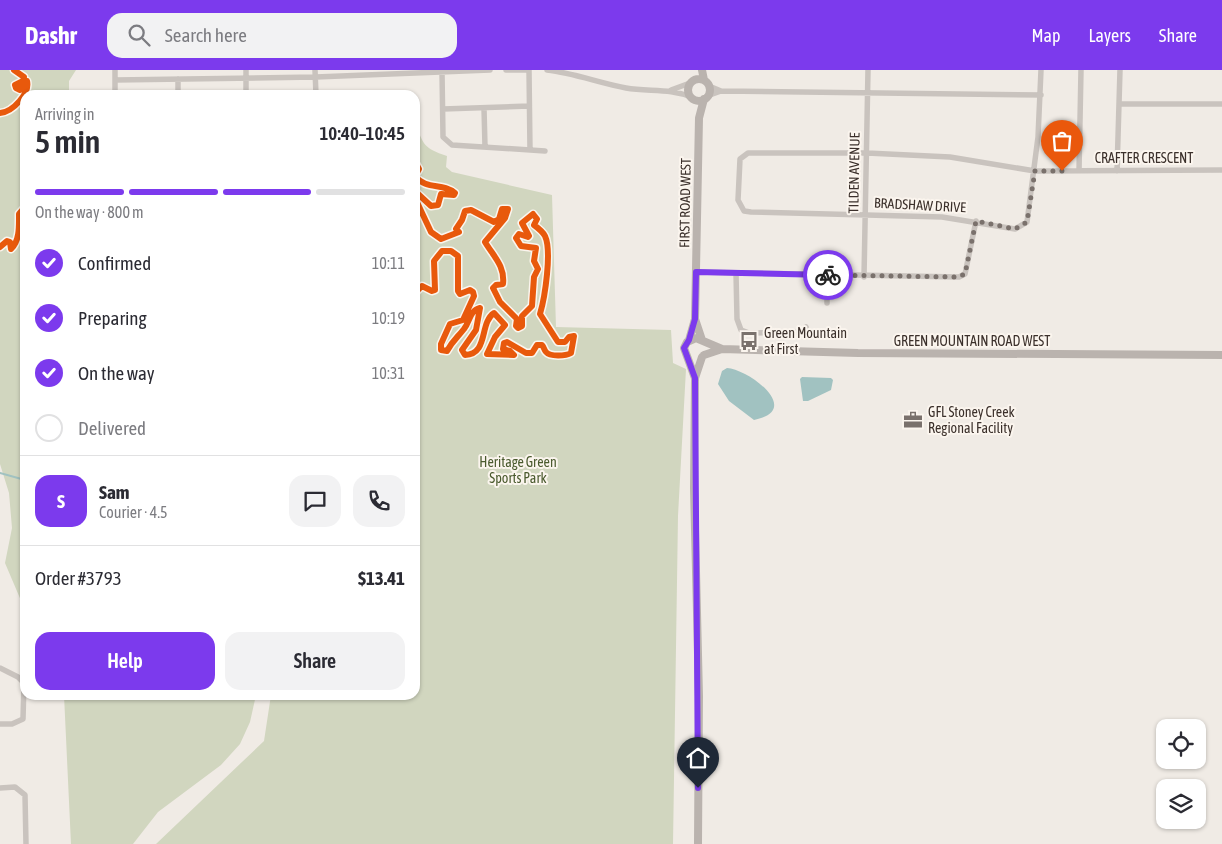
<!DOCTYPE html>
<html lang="en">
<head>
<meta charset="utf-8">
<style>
  body { margin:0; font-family:"Asap Condensed",sans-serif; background:#f2f2f3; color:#2b2b33; height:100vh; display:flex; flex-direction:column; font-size:19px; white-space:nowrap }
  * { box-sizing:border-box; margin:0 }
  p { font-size:16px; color:#7c7c81 }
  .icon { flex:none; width:28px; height:28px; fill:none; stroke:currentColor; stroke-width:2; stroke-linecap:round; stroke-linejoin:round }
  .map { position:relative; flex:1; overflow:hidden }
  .panel { position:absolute; left:20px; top:20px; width:400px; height:610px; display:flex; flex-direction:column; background:#fff; border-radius:15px; box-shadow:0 1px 4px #0004 }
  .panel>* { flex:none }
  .tools { position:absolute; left:1156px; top:649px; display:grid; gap:10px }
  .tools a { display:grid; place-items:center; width:50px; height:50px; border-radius:10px; background:#fff; box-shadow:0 1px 4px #0004; font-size:25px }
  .pin { position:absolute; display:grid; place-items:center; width:42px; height:42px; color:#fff; margin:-51px -21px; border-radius:50% 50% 50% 0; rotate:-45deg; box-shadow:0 0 5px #0007 }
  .pin .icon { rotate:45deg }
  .courier { position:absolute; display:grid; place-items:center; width:50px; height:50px; margin:-25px; border:4px solid #7c3aed; border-radius:50%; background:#fff; color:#222; box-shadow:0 1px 6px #0007 }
  .head em { font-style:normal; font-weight:600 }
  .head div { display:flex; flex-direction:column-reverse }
  .head { display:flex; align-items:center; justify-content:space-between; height:85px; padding:0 15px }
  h1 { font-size:32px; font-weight:600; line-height:38px }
  .bar { display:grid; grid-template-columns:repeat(4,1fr); gap:8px 5px; align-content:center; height:60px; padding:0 15px }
  .bar i { height:6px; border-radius:4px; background:#e1e1e2 }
  .bar .current { background:#7c3aed }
  .bar p { grid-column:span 4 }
  .line { display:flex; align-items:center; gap:12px; padding:0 15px; border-top:1px solid #e1e1e2 }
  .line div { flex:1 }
  .round { display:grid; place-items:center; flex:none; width:52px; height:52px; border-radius:15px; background:#f2f2f3 }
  ol { padding:0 15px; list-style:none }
  li { display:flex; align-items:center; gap:15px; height:55px }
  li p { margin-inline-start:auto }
  li .icon { padding:5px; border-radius:50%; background:#7c3aed; color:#fff; stroke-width:4 }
  li:last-child { color:#7c7c81 }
  li i { width:28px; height:28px; border:2px solid #e1e1e2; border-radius:50% }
  .primary-button { display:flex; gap:10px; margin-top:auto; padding:10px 15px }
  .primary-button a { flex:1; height:58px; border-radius:15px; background:#7c3aed; color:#fff; font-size:20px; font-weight:600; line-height:58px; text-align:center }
  .primary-button a+a { background:#f2f2f3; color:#2b2b33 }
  header { display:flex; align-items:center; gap:30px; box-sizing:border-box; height:70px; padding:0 25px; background:#7c3aed; color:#fff }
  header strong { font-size:24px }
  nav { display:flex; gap:28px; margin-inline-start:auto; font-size:18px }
  .search { width:350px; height:45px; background:#f2f2f3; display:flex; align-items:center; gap:12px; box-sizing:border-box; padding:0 18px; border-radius:15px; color:#7c7c81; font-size:19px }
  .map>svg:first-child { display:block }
  .green { fill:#d1d6bf }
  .water { fill:#a1c2c1 }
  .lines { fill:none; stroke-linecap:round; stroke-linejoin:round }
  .stream { stroke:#a1c2c1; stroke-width:2 }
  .street { stroke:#c9c3be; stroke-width:5.5 }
  .secondary { stroke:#bab3ae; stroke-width:8 }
  .cycleway-casing { stroke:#fbf5ee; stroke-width:9 }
  .cycleway { stroke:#e8590c; stroke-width:6 }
  .done { stroke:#7a716c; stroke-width:5; stroke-dasharray:0 9 }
  .route { stroke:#7c3aed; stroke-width:6 }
  .labels { text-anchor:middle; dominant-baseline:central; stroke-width:4; stroke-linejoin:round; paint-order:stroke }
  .street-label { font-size:14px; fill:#3b302b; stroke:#fbf5ee }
  .poi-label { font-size:14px; fill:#3b302b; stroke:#fbf5ee; text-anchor:start }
  .park-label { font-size:14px; fill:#4a5a2e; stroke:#fbf5ee }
</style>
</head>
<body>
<header>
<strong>Dashr</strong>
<div class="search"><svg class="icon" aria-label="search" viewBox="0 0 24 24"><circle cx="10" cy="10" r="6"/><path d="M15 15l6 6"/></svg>Search here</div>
<nav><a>Map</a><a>Layers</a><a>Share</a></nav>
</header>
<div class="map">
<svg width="1222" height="774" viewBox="0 0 1222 774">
  <rect width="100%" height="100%" fill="#f0ebe5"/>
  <path class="green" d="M0,0h76l-7,11v14h-44v515l-20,-47 7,-35 -3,-35 -9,-29z
    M415,53c9,22 8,25 32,33l-1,11 6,5 100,23 4,132 115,3 2,33 13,6 -8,147 -5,328h-517l108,-103 7,-46h144z
    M64,625h192l-6,27 -10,22 -19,21 -63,47 -25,32h-62z"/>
  <path class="water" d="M727,298c21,1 77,42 27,52l-25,-19 -11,-17 4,-13z
    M802,307l29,1 2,2 -2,10 -23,11h-5l-3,-22z"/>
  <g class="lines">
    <path class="stream" d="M0,403l25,7"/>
    <path class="street" d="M246,0v25
      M315,0l1,25
      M506,0h21
      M529,0l1,80
      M547,0c27,3 52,13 79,18 22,4 44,0 65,9
      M1041,0l-3,67 -11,85 -12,7 -73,-12 -191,-5 -7,-1 -6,-11 2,-41 8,-6h119l83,4 85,14 187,-1
      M442,2l1,65 9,8 93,6
      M178,9v16
      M115,10l201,-3 174,-7
      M709,16l12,5
      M671,20l19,-7
      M115,25v-25
      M707,26l14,-5 320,4
      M1119,34h103
      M484,38l1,39
      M443,39l86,-3
      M1079,101l2,-101
      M1117,101l3,-101
      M696,202l263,5 6,-3 11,-53
      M736,203l1,46 4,11 8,3 51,-1 6,-5
      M864,207l4,-207
      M827,233v-28
      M0,598l18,9 6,6 -1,36 -11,5h-12
      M0,718l15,-1 10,8 1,49"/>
    <path class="secondary" d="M702,0l2,10
      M688 20a11 11 0 1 1 22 0a11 11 0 1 1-22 0Z
      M689,270l6,-21
      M702,270l-7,-21 4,-201 5,-19
      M704,285l18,-6
      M695,308l-11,-30 3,-6 9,-4 26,11 136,4 364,2
      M698,774l1,-148 -5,-208 1,-110 7,-21"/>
    <g class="cycleway-casing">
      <path id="cycleway" d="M0,43c13,-1 30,-20 27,-32l-7,9 -4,-2 -1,-3 8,-4 1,-4 -10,-7
        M415,92l4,7 -4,7c12,15 27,6 40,17l-1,2 -13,-1 -3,11 -7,1 -14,-13
        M415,128l16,34 10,7 18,-7 -3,-3 6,-9 3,-9 6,-1 23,12 5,-3 3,-10h6l-3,9 -20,24c9,15 20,24 18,42l-7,1 -3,3 7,14 17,17 -1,7 2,2 4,-2v-10l10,-10 2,-29 4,-8 -4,-8 2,-13 -15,-2 -5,-8 3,-4 9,3 1,-1 -7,-13 11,-9 4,5 -3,6c4,3 9,7 11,11 7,15 0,61 -5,78l18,28h7l4,-5 5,-1 -3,17c-5,3 -21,4 -25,-1 -2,-2 -2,-5 -4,-7h-5l-5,8h-6l-19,-11 -3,1 -1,6 7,2 4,4 -27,-1 8,-17 10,-12 -11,-12c-15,10 -5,41 -29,42l-3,-5 14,-20 4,-22c-11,3 -10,14 -16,21 -7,9 -11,11 -17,22l-6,-1v-6l9,-20 13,-4 11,-24 -1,-4 -3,-2 -10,4 -2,-3v-35l-7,-5h-9l-8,10 1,29 -3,1 -10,-5 -7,7
        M0,177l7,-6 3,1 1,7c9,-8 8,-24 8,-35l6,-7"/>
    </g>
    <use href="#cycleway" class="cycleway"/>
  </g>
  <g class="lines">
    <path class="done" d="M828,205l130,2 7,-3 11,-53 39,8 12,-7 8,-51h27"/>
    <path class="route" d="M698,718l-3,-410 -11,-30 5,-8 6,-21 1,-47 132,3"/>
  </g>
  <defs>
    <g id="bus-bare" transform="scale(1.5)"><path d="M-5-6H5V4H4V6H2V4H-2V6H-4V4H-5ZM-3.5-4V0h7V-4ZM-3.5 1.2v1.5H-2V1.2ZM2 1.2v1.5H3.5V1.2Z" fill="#7a716c" stroke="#fbf5ee" stroke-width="2.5" paint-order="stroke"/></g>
    <g id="office-bare" transform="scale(1.5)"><path d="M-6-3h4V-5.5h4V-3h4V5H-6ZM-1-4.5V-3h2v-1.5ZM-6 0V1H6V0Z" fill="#7a716c" stroke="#fbf5ee" stroke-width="2.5" paint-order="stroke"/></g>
  </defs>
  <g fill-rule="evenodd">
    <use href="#bus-bare" x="749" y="271"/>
    <use href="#office-bare" x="913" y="350"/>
  </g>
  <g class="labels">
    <g class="street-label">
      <text x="1144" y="88">CRAFTER CRESCENT</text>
      <text transform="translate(854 103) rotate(-89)">TILDEN AVENUE</text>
      <text transform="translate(685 133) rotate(-89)">FIRST ROAD WEST</text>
      <text transform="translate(920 135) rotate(3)">BRADSHAW DRIVE</text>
      <text x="972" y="271">GREEN MOUNTAIN ROAD WEST</text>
    </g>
    <g class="poi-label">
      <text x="764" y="263">Green Mountain<tspan x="764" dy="16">at First</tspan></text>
      <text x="928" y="342">GFL Stoney Creek<tspan x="928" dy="16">Regional Facility</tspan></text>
    </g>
    <g class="park-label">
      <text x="518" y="392">Heritage Green<tspan x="518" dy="16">Sports Park</tspan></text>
    </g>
  </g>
</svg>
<div class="tools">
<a><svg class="icon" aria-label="locate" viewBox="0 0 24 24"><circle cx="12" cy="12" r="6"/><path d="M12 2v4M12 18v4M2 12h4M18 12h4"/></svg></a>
<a><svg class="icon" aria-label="layers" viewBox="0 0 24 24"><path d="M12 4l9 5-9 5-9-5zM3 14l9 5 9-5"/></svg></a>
</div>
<div class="pin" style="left:1062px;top:101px;background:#ea580c"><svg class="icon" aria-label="bag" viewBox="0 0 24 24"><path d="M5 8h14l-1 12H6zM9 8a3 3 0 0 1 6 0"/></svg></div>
<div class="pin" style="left:698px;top:718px;background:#1f2937"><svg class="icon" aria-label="home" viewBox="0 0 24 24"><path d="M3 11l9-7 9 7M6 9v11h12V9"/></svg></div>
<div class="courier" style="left:828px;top:205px"><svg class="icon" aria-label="bike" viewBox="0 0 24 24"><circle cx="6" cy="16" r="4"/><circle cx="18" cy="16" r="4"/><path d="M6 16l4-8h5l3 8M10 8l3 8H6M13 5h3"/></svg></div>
<section class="panel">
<div class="head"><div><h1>5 min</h1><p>Arriving in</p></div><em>10:40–10:45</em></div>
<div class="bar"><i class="current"></i><i class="current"></i><i class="current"></i><i></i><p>On the way · 800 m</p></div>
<ol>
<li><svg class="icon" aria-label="check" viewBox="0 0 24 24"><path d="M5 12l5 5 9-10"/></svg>Confirmed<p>10:11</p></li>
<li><svg class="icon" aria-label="check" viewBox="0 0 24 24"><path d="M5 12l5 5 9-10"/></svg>Preparing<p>10:19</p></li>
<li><svg class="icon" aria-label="check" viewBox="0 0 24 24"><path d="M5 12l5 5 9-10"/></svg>On the way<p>10:31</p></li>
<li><i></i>Delivered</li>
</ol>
<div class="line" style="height:90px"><b class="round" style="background:#7c3aed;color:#fff">S</b><div><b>Sam</b><p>Courier · 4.5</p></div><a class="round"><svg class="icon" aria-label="chat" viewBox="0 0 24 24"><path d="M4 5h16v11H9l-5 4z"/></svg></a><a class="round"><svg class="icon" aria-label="phone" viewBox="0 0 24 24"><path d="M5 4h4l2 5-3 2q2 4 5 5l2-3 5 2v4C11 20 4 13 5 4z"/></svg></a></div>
<div class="line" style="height:65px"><div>Order #3793</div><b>$13.41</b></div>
<div class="primary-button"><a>Help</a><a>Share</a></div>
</section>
</div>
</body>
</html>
